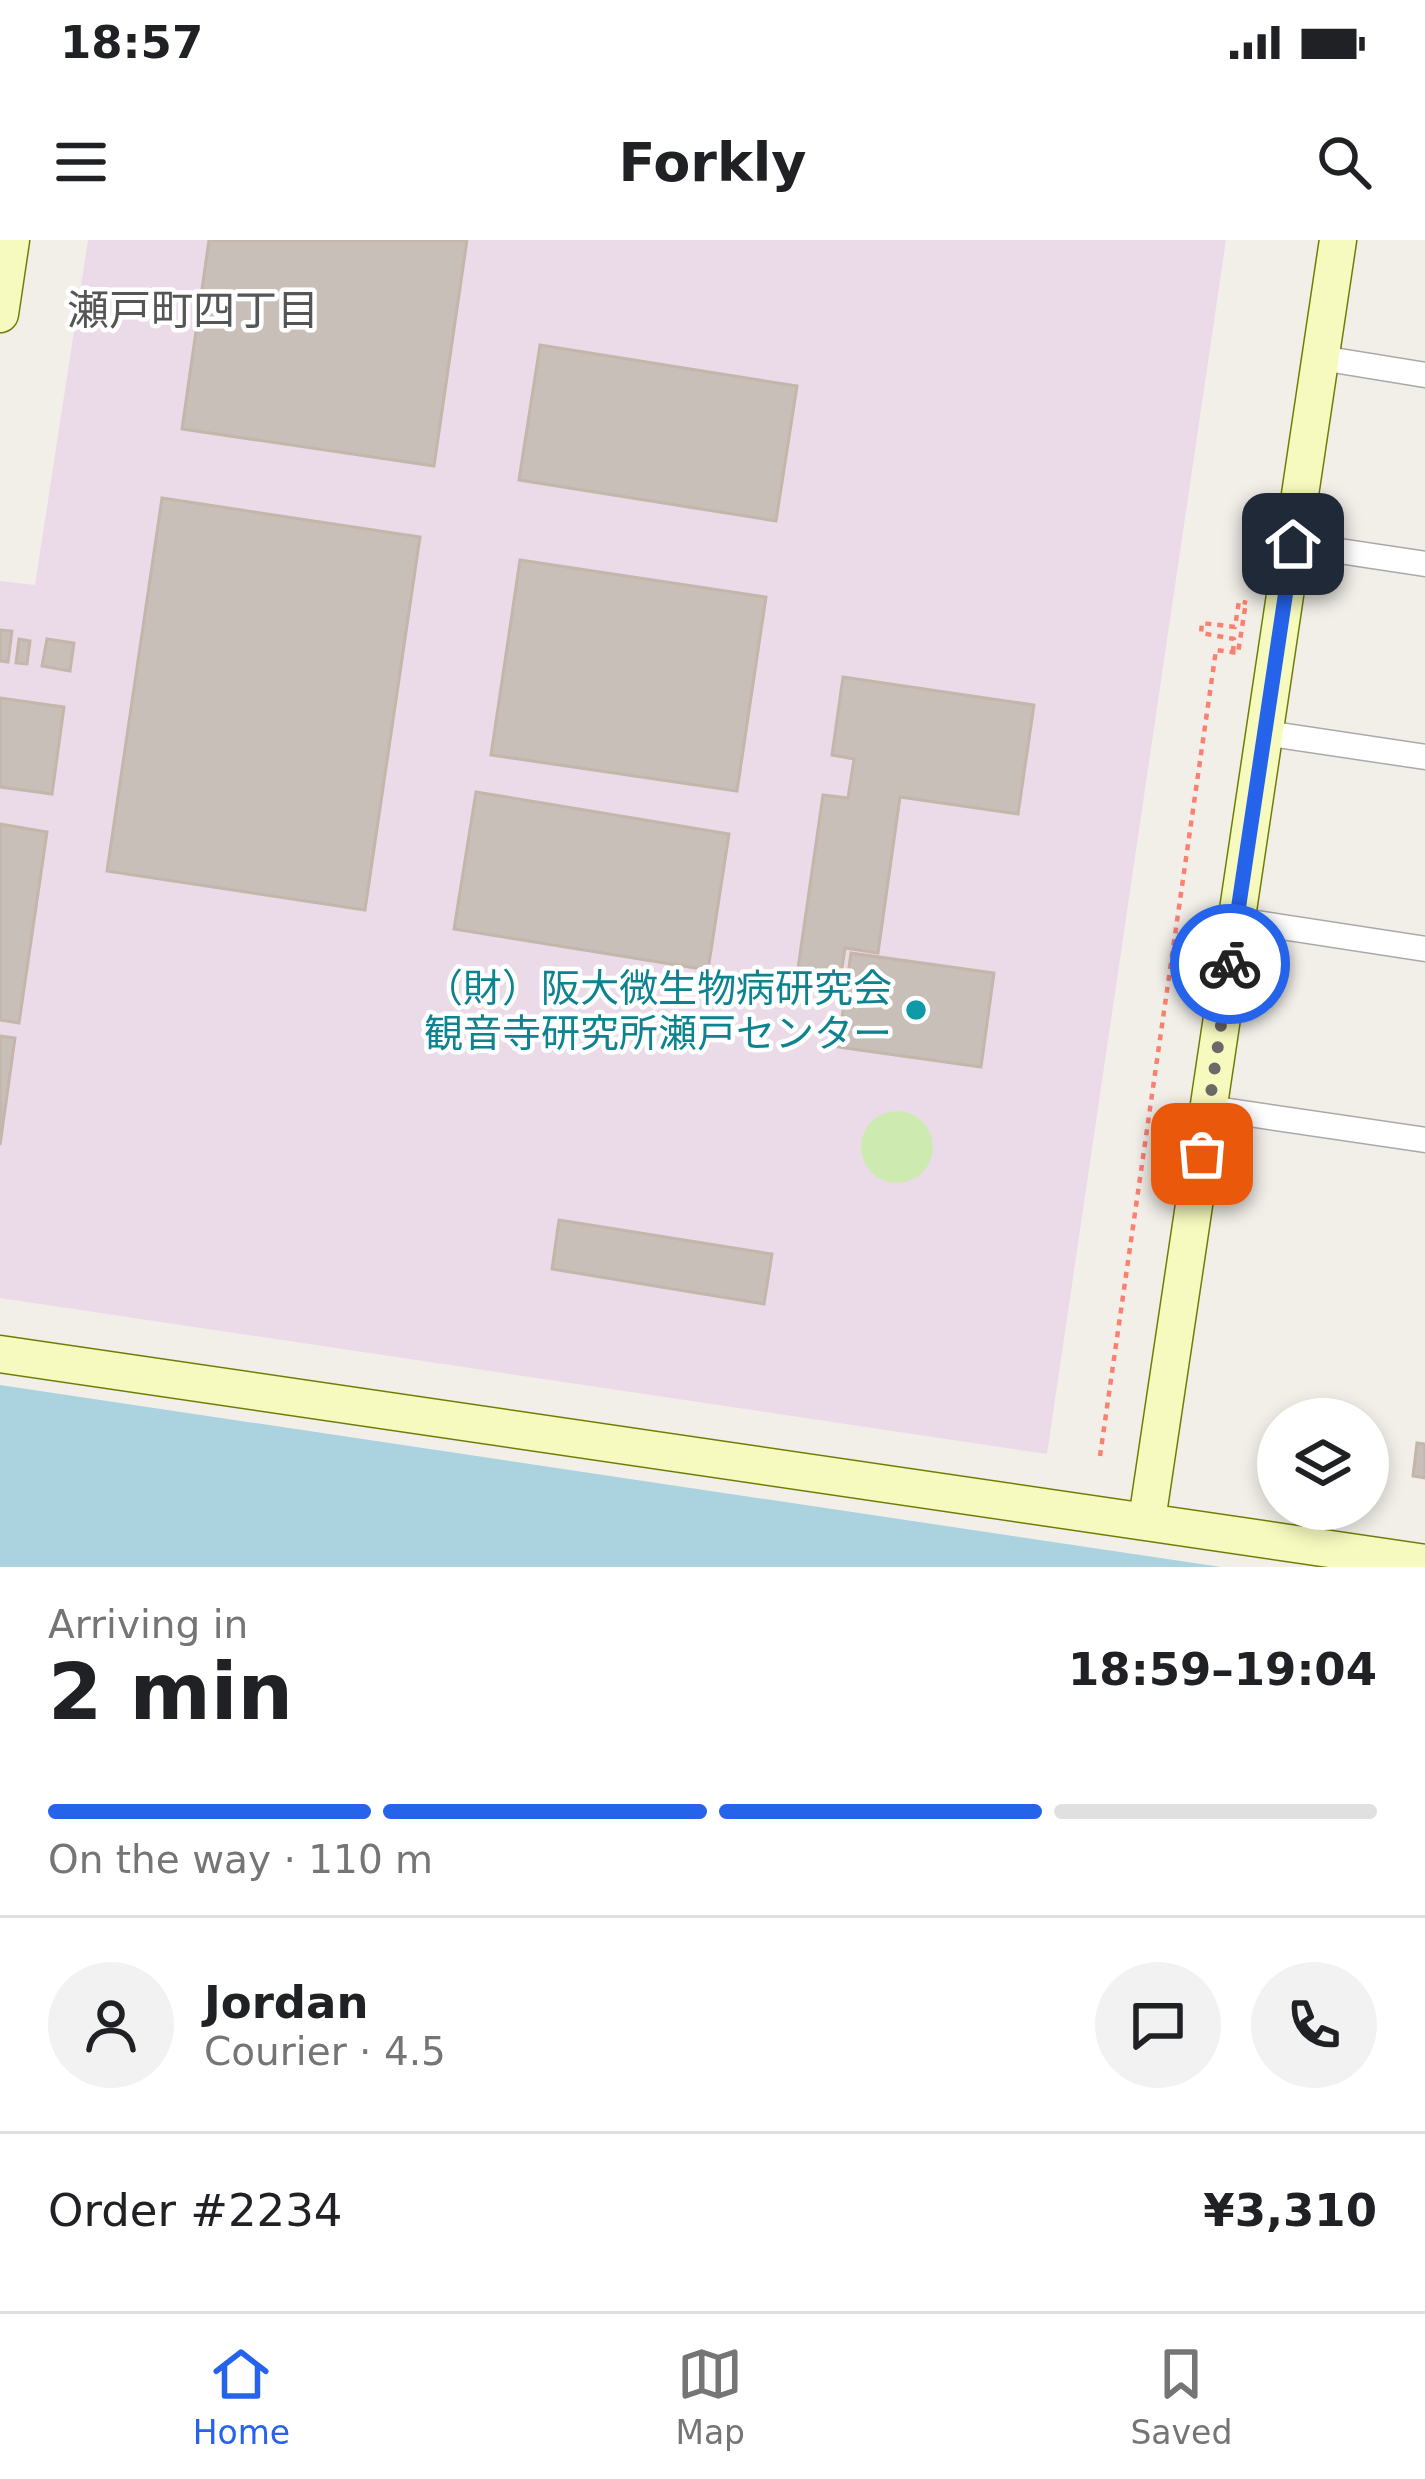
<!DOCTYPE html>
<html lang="en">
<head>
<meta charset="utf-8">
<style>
  body { margin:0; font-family:"DejaVu Sans","Noto Sans JP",sans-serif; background:#f2f2f2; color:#202124; height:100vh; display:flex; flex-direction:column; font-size:45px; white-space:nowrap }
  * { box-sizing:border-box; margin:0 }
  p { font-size:39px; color:#757577 }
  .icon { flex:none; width:66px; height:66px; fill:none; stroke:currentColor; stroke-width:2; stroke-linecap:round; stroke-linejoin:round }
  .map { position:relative; height:1327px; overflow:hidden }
  .details { display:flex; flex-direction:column; background:#fff; flex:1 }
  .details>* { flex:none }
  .controls { position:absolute; left:1257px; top:1158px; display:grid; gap:24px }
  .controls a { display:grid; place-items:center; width:132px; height:132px; border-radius:50%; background:#fff; box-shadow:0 6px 18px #0003; font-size:60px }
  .pin { position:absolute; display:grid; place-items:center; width:102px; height:102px; color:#fff; margin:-51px; border-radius:24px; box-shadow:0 6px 18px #0006 }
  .courier { position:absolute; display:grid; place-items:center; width:120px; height:120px; margin:-60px; border:9px solid #2563eb; border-radius:50%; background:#fff; color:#222; box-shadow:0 3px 15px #0007 }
  .summary em { font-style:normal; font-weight:800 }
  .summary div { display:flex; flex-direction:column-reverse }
  .summary { display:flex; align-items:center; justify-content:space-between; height:204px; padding:0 48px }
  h1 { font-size:78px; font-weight:800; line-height:90px }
  .bar { display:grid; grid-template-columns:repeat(4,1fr); gap:18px 12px; align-content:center; height:144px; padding:0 48px }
  .bar i { height:15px; border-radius:9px; background:#e0e0e0 }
  .bar .on { background:#2563eb }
  .bar p { grid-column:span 4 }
  .line { display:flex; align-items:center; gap:30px; padding:0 48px; border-top:3px solid #e0e0e0 }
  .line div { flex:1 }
  .round { display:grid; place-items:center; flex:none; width:126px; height:126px; border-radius:63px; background:#f2f2f2 }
  .status { display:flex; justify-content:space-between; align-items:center; height:84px; padding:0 60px; background:#fff; direction:ltr }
  .status svg { height:33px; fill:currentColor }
  header { display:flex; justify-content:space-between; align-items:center; height:156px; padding:0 48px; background:#fff; font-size:54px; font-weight:800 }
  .menu { display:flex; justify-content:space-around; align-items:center; height:168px; border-top:3px solid #e0e0e0; background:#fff; font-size:33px; color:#757577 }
  .menu a { display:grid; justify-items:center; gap:6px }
  .menu .on { color:#2563eb }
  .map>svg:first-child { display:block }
  .industrial { fill:#ebdbe8 }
  .grass { fill:#cdebb0 }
  .water { fill:#aad3df }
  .building { fill:#c7bfb8; stroke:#c4b6ab; stroke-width:3 }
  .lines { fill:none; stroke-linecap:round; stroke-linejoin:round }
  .street-casing { stroke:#a9a9a9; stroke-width:27 }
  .secondary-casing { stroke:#707d05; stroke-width:39 }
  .path { stroke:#fa8072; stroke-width:4.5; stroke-dasharray:6 6; stroke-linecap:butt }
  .street { stroke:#fff; stroke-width:24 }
  .secondary { stroke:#f7fabf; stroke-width:36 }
  .done { stroke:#6b6a68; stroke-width:12; stroke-dasharray:0 21.6 }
  .route { stroke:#2563eb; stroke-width:15 }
  .culture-dot { fill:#0f9aa8; stroke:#fff; stroke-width:4.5 }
  .labels { text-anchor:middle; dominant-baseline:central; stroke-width:9; stroke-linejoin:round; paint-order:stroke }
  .culture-label { font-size:39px; fill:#0d838f; stroke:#fff; text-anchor:end }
  .neighbourhood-label { font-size:42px; fill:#555; stroke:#fff }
</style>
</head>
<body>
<div class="status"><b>18:57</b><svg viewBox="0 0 49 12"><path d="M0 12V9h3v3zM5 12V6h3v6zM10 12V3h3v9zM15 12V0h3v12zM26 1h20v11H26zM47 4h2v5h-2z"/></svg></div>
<header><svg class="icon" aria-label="menu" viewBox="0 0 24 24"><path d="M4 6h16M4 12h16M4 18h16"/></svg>Forkly<svg class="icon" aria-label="search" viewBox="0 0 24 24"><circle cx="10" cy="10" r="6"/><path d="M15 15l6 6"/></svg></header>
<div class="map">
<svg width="1425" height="1327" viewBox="0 0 1425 1327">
  <rect width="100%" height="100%" fill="#f2efe9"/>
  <path class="industrial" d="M88,0h1138l-179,1214 -1047,-156v-717l35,4z"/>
  <path class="grass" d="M861 907a36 36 0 1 1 72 0a36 36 0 1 1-72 0Z"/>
  <path class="water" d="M0,1145l1221,182h-1221z"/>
  <path class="building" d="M209,0h258l-33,226 -252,-37z
    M540,105l257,41 -21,135 -257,-41z
    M162,258l258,39 -55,373 -258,-39z
    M520,320l246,37 -29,194 -246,-36z
    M0,390l12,1 -4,31 -8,-1z
    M19,399l11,2 -3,23 -11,-1z
    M47,399l27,4 -4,28 -28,-5z
    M843,437l191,28 -16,109 -118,-17 -22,156 -33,-5 -6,40 -43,-6 27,-187 25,3 6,-39 -22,-4z
    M0,458l64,9 -12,87 -52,-7z
    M476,552l253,42 -21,136 -254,-41z
    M0,584l47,8 -28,191 -19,-3z
    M851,713l143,20 -13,94 -143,-20z
    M0,796l15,2 -15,107z
    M559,980l213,34 -8,50 -212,-35z
    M1417,1203l8,1v34l-12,-2z"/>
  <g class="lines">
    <g class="street-casing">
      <path id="street" d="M1321,118l104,17
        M1293,304l132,20
        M1265,493l160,24
        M1237,680l188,29
        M1209,868l216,32"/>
    </g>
    <g class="secondary-casing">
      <path id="secondary" d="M0,74l11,-74
        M0,1114l1425,209
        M1147,1280l191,-1280"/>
    </g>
    <path class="path" d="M1233,412l1,-13 -33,-6 1,-10 33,4 4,-26 8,2
      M1100,1216l116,-806 22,3 8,-51"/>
    <use href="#street" class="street"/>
    <use href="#secondary" class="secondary"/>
  </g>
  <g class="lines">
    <path class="done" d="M1202,914l28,-190"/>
    <path class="route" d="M1230,724l63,-420"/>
  </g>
  <circle class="culture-dot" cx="916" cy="770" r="12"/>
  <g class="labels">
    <g class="culture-label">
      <text x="892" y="748">（財）阪大微生物病研究会<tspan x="892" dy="45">観音寺研究所瀬戸センター</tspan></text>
    </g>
    <g class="neighbourhood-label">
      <text x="193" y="70">瀬戸町四丁目</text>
    </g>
  </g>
</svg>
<div class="controls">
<a><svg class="icon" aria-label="layers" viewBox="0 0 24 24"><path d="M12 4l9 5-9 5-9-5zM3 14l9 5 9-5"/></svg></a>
</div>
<div class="pin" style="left:1202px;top:914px;background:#ea580c"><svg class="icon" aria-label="bag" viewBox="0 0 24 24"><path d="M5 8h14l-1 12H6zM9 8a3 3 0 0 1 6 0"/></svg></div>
<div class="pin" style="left:1293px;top:304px;background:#1f2937"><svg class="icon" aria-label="home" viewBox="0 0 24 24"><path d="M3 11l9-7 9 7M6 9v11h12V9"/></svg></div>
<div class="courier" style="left:1230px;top:724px"><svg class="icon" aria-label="bike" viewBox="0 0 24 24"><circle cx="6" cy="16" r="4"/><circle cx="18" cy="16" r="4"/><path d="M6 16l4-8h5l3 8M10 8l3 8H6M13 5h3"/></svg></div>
</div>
<section class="details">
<div class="summary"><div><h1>2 min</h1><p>Arriving in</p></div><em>18:59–19:04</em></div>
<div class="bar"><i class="on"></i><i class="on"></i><i class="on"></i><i></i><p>On the way · 110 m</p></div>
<div class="line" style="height:216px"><a class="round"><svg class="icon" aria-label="person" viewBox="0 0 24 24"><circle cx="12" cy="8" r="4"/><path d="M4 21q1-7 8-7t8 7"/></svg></a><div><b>Jordan</b><p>Courier · 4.5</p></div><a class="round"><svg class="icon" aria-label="chat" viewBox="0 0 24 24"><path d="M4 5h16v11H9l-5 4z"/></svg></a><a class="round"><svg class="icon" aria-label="phone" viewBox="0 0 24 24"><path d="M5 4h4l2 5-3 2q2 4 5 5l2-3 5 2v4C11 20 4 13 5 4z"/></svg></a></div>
<div class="line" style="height:156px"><div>Order #2234</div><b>¥3,310</b></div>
</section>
<nav class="menu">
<a class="on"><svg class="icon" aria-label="home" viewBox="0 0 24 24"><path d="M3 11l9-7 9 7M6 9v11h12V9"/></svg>Home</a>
<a><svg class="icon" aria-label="map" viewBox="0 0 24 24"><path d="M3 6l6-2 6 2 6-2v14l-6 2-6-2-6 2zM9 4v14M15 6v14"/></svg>Map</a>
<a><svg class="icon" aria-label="saved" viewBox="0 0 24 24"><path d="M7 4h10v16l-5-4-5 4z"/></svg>Saved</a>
</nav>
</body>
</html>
